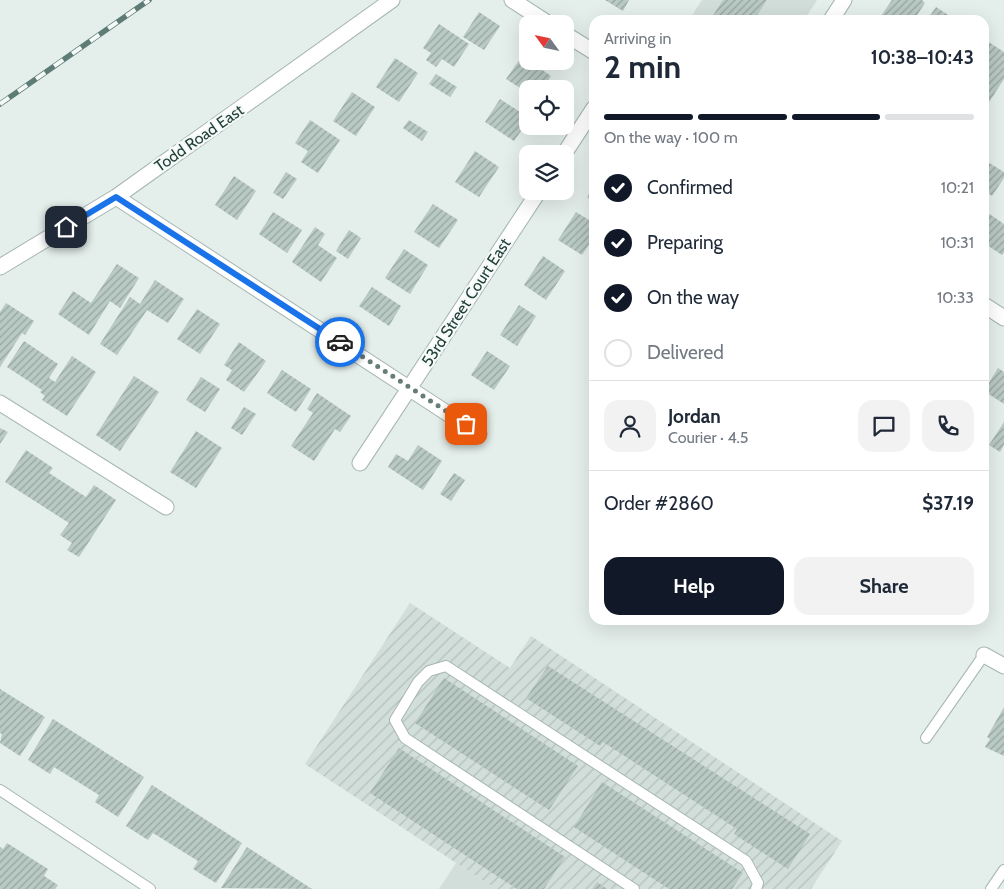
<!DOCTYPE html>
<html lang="en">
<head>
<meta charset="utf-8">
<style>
  body { margin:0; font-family:Cabin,sans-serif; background:#f2f2f3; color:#1f2937; height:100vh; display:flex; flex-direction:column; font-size:19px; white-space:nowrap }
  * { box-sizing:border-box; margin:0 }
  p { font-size:16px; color:#747a83 }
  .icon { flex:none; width:28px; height:28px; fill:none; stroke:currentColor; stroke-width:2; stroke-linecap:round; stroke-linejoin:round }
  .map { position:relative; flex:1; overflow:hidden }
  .details { position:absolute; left:589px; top:15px; width:400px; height:610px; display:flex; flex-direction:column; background:#fff; border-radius:15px; box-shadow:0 5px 20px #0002 }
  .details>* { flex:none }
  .needle { width:32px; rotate:303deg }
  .fabs { position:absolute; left:519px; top:15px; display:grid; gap:10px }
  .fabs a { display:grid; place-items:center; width:55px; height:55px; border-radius:10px; background:#fff; box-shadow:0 5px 20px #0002; font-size:25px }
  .pin { position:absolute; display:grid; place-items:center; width:42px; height:42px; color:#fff; margin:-21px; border-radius:10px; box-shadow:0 2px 8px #0006 }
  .courier { position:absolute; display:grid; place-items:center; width:50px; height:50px; margin:-25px; border:4px solid #1a73e8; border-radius:50%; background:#fff; color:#222; box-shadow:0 1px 6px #0007 }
  .summary em { font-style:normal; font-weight:700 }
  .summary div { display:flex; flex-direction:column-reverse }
  .summary { display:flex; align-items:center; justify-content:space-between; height:85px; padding:0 15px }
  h1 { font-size:32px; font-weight:700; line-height:38px }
  .bar { display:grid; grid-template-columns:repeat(4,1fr); gap:8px 5px; align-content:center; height:60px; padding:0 15px }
  .bar i { height:6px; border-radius:4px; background:#e0e1e3 }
  .bar .selected { background:#111827 }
  .bar p { grid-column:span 4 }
  .line { display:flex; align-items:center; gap:12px; padding:0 15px; border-top:1px solid #e0e1e3 }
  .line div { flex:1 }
  .round { display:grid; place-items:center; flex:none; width:52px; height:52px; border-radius:15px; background:#f2f2f3 }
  ol { padding:0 15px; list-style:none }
  li { display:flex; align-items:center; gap:15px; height:55px }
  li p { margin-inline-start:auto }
  li .icon { padding:5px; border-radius:50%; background:#111827; color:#fff; stroke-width:4 }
  li:last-child { color:#747a83 }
  li i { width:28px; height:28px; border:2px solid #e0e1e3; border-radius:50% }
  .action { display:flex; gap:10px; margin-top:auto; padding:10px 15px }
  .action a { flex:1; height:58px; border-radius:15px; background:#111827; color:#fff; font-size:20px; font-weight:700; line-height:58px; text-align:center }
  .action a+a { background:#f2f2f3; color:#1f2937 }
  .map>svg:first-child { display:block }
  .built { fill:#d2ded9 }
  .industrial { fill:url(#industrial-furrows) }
  .building { fill:url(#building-hatch) }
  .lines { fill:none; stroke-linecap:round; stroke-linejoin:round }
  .service-casing { stroke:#a6b6b2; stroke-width:12 }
  .minor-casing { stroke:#a6b6b2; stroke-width:17 }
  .service { stroke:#fff; stroke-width:10 }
  .minor { stroke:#fff; stroke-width:15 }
  .rail-casing { stroke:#5d7c75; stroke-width:5.5 }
  .rail { stroke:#f5faf8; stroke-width:4; stroke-dasharray:11; stroke-linecap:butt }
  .done { stroke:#667d78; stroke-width:5; stroke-dasharray:0 9 }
  .route { stroke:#1a73e8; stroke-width:6 }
  .labels { text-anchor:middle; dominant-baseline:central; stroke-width:4.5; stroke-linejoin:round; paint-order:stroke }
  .street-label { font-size:16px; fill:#22403a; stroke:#f5faf8 }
</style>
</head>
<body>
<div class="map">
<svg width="1004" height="889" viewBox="0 0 1004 889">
  <defs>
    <pattern id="industrial-furrows" width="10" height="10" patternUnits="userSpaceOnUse" patternTransform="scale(1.25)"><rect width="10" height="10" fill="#d2ded9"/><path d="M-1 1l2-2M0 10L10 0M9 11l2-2" fill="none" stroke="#b4c0bb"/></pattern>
    <pattern id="building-hatch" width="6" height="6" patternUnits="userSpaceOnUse" patternTransform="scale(1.25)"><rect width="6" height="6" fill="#b9c9c3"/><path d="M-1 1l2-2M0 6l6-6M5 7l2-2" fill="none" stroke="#96a59f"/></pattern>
  </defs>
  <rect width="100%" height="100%" fill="#e4eeea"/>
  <path class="built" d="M702,0h115l-13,20h-115z
    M456,863l40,26h-57z"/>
  <path class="industrial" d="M410,603l100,65 21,-32 311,205 -31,48h-315l-191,-125z"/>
  <path class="building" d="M605,0h24l-6,11z
    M723,0h44l-13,20h-44z
    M892,0h30l3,3 -11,17h-27l-6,-4z
    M936,7l20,13h-29z
    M479,12l21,14 -16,24 -21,-13z
    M439,24l30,20 -15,23 -12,-8 -6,8 -10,-7 5,-7 -8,-5z
    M984,39l20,13v27l-20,31z
    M522,56l29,20 -8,13h-15v4l-22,-14z
    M395,58l23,15 -19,29 -23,-15z
    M436,74l21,13 -7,10 -21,-13z
    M352,92l23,15 -19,29 -23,-15z
    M500,99l28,18v4l-14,20 -29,-19z
    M310,120l30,20 -22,33 -17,-11 7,-11 -13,-8z
    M409,120l19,12 -6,9 -19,-13z
    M475,151l24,16 -20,30 -24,-15z
    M986,161l18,11v6l-12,18 -8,-6v-6l3,-5 -3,-3v-11z
    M286,172l11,7 -14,20 -10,-6z
    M234,176l22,15 -19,29 -22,-15z
    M594,186v16l-7,-5z
    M433,204l25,16 -19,28 -25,-16z
    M273,212l29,18 -15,23 -28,-19z
    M576,212l18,11v14l-12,18 -24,-15z
    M988,213l16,11v29l-2,2 -18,-12v-24z
    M315,227l10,7 -7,11 19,13 -16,24 -29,-20z
    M349,230l12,8 -13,21 -12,-8z
    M404,249l24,16 -18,29 -25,-16z
    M543,256l22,15 -19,29 -22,-15z
    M117,264l22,14 -19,30 -10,-7 -21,34 -31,-21 15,-23 18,12z
    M155,280l29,19 -16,24 -21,-13 -30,45 -17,-11 30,-47 10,7z
    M372,287l29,19 -12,20 -30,-20z
    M6,303l28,18 -9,14 -3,-2 -22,34v-55z
    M519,305l17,11 -19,30 -17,-11z
    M197,309l23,15 -20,30 -23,-15z
    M24,341l34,23 -9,14 6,4 17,-26 24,16 -29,44 -25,-16 3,-4 -5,-4 2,-2 -35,-23z
    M239,342l27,19 -22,31 -18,-12 6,-10 -8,-5z
    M487,351l23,15 -16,24 -23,-15z
    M998,368l6,4v32l-20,-13z
    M282,370l29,19 -15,23 -29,-19z
    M134,376l25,16 -39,59 -24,-16z
    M201,377l19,12 -15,23 -19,-12z
    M317,393l34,23 -11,16 -5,-3 -21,32 -23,-15 22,-33 -6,-4z
    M244,407l12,7 -14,21 -11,-7z
    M1004,422v23l-4,7 -11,-7z
    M0,428l8,4 -8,12z
    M196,431l26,17 -26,40 -26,-16z
    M418,445l24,16 -19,29 -35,-23 8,-13 12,7z
    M26,450l27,18 -4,5 37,24 8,-12 22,15 -37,57 -12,-7 5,-7 -12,-8 9,-12 -64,-41z
    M454,473l11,7 -14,21 -11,-7z
    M548,666l262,168 -22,35 -54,-35 3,-5 -134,-87 -3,4 -74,-48z
    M444,678l134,88 -29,44 -134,-87z
    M0,689l45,28 -25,39 -20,-13 2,-9 -2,-1z
    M1004,707v49l-19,-9 5,-8 -3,-2z
    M53,719l91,58 -26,40 -23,-15 4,-7 -45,-28 -4,7 -22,-14z
    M399,748l166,109 -21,32h-27l-147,-96z
    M602,782l141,91 -11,16h-63l-95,-62z
    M152,785l90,58 -26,40 -23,-14 5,-8 -45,-28 -5,7 -22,-14z
    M7,843l41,26 -4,7 14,9 -3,4h-55v-42l3,2z
    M247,847l65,42 -91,-1z
    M597,882l10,7h-15z"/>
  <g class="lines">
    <g class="service-casing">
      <path id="service" d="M926,738l58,-83
        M0,790l150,99
        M634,889l-229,-151 -10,-18 23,-38 11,-11 17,-5 300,195 12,22 -2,6
        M991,889l13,-19"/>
    </g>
    <g class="minor-casing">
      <path id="minor" d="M512,0l37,24
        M831,20l13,-20
        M565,34l29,18
        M564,154l30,-46
        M116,197l363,237
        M0,267l116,-70 276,-197
        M984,305l20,13
        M0,403l166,104
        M360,463l179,-272
        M984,655l20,11"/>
    </g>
    <use href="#service" class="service"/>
    <use href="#minor" class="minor"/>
    <g class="rail-casing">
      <path id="rail" d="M0,104l149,-104"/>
    </g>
    <use href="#rail" class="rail"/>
  </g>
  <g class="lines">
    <path class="done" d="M340,342l126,82"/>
    <path class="route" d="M66,227l50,-30 224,145"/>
  </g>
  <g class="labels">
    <g class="street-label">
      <text transform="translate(199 138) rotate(-35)">Todd Road East</text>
      <text transform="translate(466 302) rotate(-57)">53rd Street Court East</text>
    </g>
  </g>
</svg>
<div class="fabs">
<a><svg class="needle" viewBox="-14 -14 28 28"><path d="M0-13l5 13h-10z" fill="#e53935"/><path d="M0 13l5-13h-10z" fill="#747a83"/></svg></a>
<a><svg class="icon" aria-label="locate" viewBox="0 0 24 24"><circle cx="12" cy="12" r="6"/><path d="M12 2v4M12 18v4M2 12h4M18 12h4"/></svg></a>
<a><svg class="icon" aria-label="layers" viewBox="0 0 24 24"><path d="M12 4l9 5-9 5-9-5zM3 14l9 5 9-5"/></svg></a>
</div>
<div class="pin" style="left:466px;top:424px;background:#ea580c"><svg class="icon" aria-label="bag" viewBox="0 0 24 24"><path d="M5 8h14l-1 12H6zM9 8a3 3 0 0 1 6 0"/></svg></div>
<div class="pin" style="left:66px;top:227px;background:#1f2937"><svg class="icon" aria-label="home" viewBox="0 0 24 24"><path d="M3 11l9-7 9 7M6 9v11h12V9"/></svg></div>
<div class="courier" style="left:340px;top:342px"><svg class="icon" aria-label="car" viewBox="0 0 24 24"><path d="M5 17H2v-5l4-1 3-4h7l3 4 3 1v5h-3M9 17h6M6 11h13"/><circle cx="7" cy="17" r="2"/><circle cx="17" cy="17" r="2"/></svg></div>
<section class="details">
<div class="summary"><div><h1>2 min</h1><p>Arriving in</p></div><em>10:38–10:43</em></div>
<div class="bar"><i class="selected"></i><i class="selected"></i><i class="selected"></i><i></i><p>On the way · 100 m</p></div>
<ol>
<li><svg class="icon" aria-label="check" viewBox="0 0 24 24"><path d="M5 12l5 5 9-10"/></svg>Confirmed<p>10:21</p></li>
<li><svg class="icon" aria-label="check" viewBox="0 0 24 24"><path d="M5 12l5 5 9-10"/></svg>Preparing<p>10:31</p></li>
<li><svg class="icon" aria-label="check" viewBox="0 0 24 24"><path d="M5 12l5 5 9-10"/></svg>On the way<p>10:33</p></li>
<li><i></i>Delivered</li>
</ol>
<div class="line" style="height:90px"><a class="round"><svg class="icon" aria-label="person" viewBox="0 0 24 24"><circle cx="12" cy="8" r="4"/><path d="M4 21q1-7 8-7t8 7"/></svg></a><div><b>Jordan</b><p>Courier · 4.5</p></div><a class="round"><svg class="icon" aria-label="chat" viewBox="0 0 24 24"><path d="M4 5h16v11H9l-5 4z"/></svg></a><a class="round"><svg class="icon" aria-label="phone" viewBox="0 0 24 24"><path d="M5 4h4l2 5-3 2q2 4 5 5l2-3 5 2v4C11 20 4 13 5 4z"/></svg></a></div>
<div class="line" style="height:65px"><div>Order #2860</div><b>$37.19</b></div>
<div class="action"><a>Help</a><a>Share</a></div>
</section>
</div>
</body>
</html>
